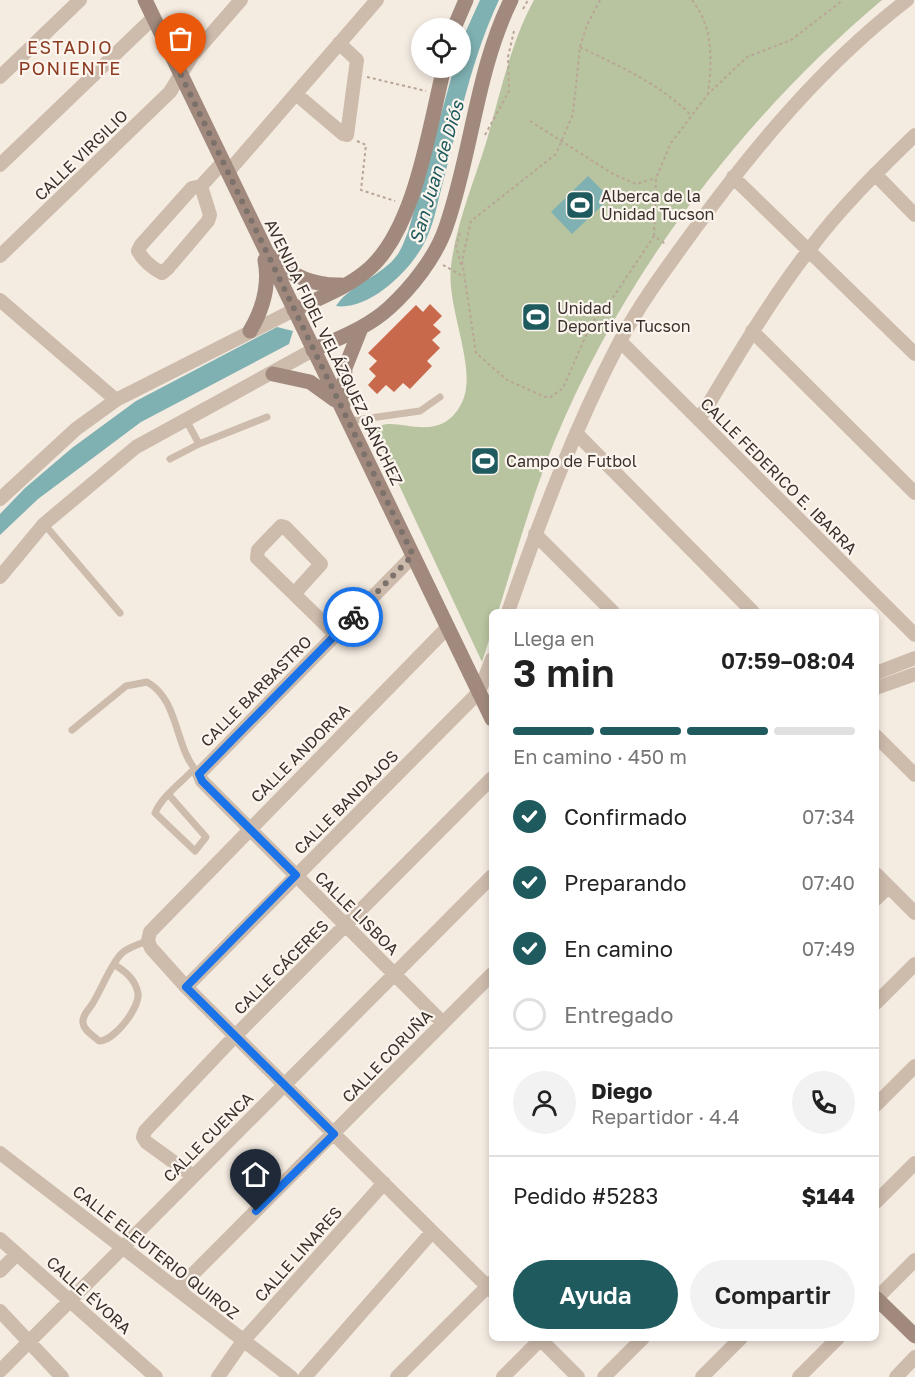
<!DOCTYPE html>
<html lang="es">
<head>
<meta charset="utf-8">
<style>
  body { margin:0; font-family:"Golos Text",sans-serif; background:#f2f2f2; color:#222; height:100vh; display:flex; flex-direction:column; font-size:22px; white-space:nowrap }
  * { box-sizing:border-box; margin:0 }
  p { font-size:20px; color:#767676 }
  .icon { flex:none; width:33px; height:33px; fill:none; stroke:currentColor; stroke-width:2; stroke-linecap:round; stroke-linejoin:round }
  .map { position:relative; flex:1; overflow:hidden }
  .details { position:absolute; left:489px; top:609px; width:390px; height:732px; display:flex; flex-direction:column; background:#fff; border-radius:9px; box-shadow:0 3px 9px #0003 }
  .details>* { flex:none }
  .controls { position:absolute; left:411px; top:18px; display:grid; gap:12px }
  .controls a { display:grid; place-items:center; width:60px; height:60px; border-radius:50%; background:#fff; box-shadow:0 3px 9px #0003; font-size:30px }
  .pin { position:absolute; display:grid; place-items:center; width:51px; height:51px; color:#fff; margin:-62px -26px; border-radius:50% 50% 50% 0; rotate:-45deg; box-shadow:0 0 6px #0007 }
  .pin .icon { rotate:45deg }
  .courier { position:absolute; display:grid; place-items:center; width:60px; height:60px; margin:-30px; border:4px solid #1a73e8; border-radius:50%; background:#fff; color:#222; box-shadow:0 2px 8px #0007 }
  .head em { font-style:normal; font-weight:600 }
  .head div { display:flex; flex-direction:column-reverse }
  .head { display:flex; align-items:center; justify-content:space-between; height:102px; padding:0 24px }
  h1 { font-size:39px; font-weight:600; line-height:45px }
  .bar { display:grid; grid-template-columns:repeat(4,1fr); gap:9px 6px; align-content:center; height:72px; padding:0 24px }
  .bar i { height:8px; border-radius:4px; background:#e0e0e0 }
  .bar .active { background:#1f5a5e }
  .bar p { grid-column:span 4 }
  .line { display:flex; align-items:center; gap:15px; padding:0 24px; border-top:2px solid #e0e0e0 }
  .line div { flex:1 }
  .round { display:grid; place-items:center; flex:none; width:63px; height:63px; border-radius:32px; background:#f2f2f2 }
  ol { padding:0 24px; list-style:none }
  li { display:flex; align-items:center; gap:18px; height:66px }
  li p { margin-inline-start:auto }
  li .icon { padding:6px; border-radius:50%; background:#1f5a5e; color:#fff; stroke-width:4 }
  li:last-child { color:#767676 }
  li i { width:33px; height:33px; border:3px solid #e0e0e0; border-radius:50% }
  .primary-button { display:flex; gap:12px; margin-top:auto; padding:12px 24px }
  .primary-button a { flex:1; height:69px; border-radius:36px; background:#1f5a5e; color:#fff; font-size:24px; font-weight:600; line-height:69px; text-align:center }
  .primary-button a+a { background:#f2f2f2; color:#222 }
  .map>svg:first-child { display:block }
  .green { fill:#b8c4a0 }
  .water { fill:#7fb0b2 }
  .building { fill:#c8694b }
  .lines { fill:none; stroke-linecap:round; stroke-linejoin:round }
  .path { stroke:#b9a596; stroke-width:2; stroke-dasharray:3 3; stroke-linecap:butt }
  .lane { stroke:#cdbbac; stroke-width:7 }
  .street { stroke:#cdbbac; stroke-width:14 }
  .secondary { stroke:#a18a7d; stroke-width:15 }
  .done { stroke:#7c716b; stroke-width:6; stroke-dasharray:0 10.8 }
  .route { stroke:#1a73e8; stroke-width:8 }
  .labels { text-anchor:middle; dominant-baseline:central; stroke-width:4.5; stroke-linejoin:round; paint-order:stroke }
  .street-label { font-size:16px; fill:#3b302b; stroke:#fbf5ee }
  .poi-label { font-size:16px; fill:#3b302b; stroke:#fbf5ee; text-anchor:start }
  .neighbourhood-label { font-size:18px; letter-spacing:1.5px; fill:#8c3b22; stroke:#fbf5ee }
  .water-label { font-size:18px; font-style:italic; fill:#1f5a5e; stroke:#fbf5ee }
</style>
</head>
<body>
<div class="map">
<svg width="915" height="1377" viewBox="0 0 915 1377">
  <rect width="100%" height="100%" fill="#f4ebe1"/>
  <path class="green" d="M534,0h348c-139,117 -257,272 -327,440 -23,56 -39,114 -57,172h-6v19l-10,31 -106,-226 1,-7c14,-18 64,22 86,-29 14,-34 -17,-92 -12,-134 5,-42 23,-84 35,-123 14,-48 24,-99 48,-143z"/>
  <path class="water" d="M480,0h19c-27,57 -40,122 -56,182 -5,18 -8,37 -15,53 -12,31 -57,76 -92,71 15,-23 46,-29 62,-52 4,-6 7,-15 10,-22l46,-164h6l1,-26z
    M588,176l22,22 -38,36 -21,-22z
    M277,327l16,4 -4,13 -148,78 -103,77 -38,36v-21l25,-26 47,-40 64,-47z"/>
  <path class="building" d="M430,304l12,12 -9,9 8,7 -9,8 8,8 -13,13 5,5 -22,23 -7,-6 -9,9 -8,-7 -9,9 -9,-9 8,-9 -7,-7 8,-8 -9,-8 48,-48 7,7z"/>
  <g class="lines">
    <path class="path" d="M600,0l-13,25 -7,22 -7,67 -17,40 -85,67 -9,39 14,93 31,27 38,17h6l12,-9 28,-64 23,-28 40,-60 13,9
      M692,0c22,28 20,61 16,94
      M523,9l5,-9
      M580,47c41,20 80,37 112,69
      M367,77l59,14
      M530,121l83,53 23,10 20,-6
      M485,135l24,-44 -1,-34 6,-26
      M357,141l9,4 -5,45 34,11
      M460,233l-4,13 5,19
      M654,236l2,-58 15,-35 37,-49 39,-37 44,-17 52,-40
      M443,265l21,12"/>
    <path class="lane" d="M186,420l13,24
      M349,421l71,-10 20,-14
      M170,459l29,-15 68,-27
      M44,524l76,89
      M72,730l54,-44 21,-4c33,18 27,67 52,92
      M169,795l37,42 -11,14 -40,-38c7,-17 27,-31 39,-44
      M115,965c11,7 20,14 23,28 2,15 -24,48 -39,48 -5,-5 -15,-10 -16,-18 -1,-6 4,-12 8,-17 10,-15 19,-41 31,-53 7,-6 17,-9 26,-12"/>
    <path class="street" d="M0,77l80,-77
      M296,94l47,40 4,1 10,-75 -18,-17
      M0,165l153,-147
      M228,172l149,-172
      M875,174l40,41
      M733,177l182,177
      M201,186l9,29 -2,6 -40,47 -6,5c-9,-4 -19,-13 -24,-22l3,-6 51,-57 9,-2 22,-24
      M0,256l170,-164 22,-36 49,-56
      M0,300l116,100
      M752,331l163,162
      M620,341l295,294
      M699,420c35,-58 69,-117 110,-170 31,-42 69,-79 106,-115
      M576,433l177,179
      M0,499l76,-70 40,-29 178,-90
      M535,534l78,78
      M413,556l-214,218 3,7 241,242
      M0,577l44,-53 92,-77 177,-97
      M294,594l27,-30 -36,-37 -4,-1 -23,24 -1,8 78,76
      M508,612c32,-92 66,-183 111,-269 21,-40 49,-77 75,-113 62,-85 130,-166 213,-230
      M448,627l-298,305 -2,9 3,7 35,39 306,304
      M876,673l39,-15
      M876,688l39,-14
      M876,736l39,39
      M876,874l39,39
      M876,899l12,-12
      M186,987l293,-295 13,-33
      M876,1003l39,-39
      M876,1105l39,-39
      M0,1153l291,224
      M193,1176l-47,-34 -3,-5 2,-6 90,-95 257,-258
      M876,1202l39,-39
      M0,1239l156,138
      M0,1271l17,-17
      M178,1289l314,-315
      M876,1299l39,-39
      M0,1311l62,66
      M539,1338l39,39
      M0,1371l492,-495
      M218,1377l25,-36 141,-158
      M305,1377l127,-145
      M397,1377l95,-95
      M503,1377l39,-39
      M604,1377l39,-39
      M702,1377l39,-39
      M799,1377l39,-39
      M896,1377l19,-20"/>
    <path class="secondary" d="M145,0l347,719
      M454,28l12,-28
      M269,255c20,20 44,31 72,30
      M294,310c25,-12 55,-23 76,-42 46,-42 59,-141 74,-200
      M250,331c13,-22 20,-45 15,-71
      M313,350c26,-12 54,-22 76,-42 22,-20 47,-51 57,-81 26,-74 30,-156 65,-227
      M273,374l37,8 25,18
      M343,405l2,-37 16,-40
      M876,1298l39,38"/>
  </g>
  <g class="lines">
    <path class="done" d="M181,75l232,480 -60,62"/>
    <path class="route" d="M256,1211l78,-77 -148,-147 110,-112 -94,-94 -3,-7 154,-157"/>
  </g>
  <defs>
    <g id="stadium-square" transform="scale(1.5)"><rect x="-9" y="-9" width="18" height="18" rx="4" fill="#1f5a5e" stroke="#fbf5ee"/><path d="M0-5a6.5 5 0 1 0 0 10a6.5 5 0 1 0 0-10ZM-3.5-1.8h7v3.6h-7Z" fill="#fff"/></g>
  </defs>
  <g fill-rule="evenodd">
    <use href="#stadium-square" x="580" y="205"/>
    <use href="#stadium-square" x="536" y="317"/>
    <use href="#stadium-square" x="485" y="461"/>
  </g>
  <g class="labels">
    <g class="street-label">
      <text transform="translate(81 155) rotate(-44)">CALLE VIRGILIO</text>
      <text transform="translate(334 352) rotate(64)">AVENIDA FIDEL VELÁZQUEZ SÁNCHEZ</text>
      <text transform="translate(779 476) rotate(45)">CALLE FEDERICO E. IBARRA</text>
      <text transform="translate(256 691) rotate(-45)">CALLE BARBASTRO</text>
      <text transform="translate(300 753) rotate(-45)">CALLE ANDORRA</text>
      <text transform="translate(346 802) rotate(-45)">CALLE BANDAJOS</text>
      <text transform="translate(357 913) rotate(45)">CALLE LISBOA</text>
      <text transform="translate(281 967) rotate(-45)">CALLE CÁCERES</text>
      <text transform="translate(387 1056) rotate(-46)">CALLE CORUÑA</text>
      <text transform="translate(208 1137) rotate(-45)">CALLE CUENCA</text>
      <text transform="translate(156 1252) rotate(38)">CALLE ELEUTERIO QUIROZ</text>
      <text transform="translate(298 1254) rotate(-48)">CALLE LINARES</text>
      <text transform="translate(89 1295) rotate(42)">CALLE ÉVORA</text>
    </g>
    <g class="poi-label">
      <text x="601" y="196">Alberca de la<tspan x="601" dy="18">Unidad Tucson</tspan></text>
      <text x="557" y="308">Unidad<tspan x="557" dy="18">Deportiva Tucson</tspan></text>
      <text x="506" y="461">Campo de Futbol</text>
    </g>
    <g class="neighbourhood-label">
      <text x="70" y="47">ESTADIO<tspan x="70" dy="21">PONIENTE</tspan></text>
    </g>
    <g class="water-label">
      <text transform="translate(436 172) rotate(-73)">San Juan de Diós</text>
    </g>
  </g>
</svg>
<div class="controls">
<a><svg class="icon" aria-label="locate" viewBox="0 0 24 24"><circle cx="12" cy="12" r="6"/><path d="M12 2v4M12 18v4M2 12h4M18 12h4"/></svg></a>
</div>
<div class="pin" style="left:181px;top:75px;background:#ea580c"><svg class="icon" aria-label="bag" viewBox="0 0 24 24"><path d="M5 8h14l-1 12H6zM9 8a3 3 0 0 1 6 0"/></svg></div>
<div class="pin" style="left:256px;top:1211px;background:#1f2937"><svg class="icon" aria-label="home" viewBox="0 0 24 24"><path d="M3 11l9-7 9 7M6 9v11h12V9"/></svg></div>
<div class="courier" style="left:353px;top:617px"><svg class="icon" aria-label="bike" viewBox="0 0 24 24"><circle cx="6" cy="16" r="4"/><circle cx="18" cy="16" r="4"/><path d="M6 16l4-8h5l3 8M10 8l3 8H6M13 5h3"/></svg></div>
<section class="details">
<div class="head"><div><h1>3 min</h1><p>Llega en</p></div><em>07:59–08:04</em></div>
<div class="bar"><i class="active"></i><i class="active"></i><i class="active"></i><i></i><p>En camino · 450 m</p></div>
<ol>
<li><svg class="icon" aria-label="check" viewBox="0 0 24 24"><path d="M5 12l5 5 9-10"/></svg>Confirmado<p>07:34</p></li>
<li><svg class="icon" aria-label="check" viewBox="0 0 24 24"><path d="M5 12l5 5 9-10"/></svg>Preparando<p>07:40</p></li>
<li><svg class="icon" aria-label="check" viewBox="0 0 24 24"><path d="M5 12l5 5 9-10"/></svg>En camino<p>07:49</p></li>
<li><i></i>Entregado</li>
</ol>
<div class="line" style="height:108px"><a class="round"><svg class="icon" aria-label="person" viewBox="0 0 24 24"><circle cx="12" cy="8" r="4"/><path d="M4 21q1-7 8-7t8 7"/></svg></a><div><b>Diego</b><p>Repartidor · 4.4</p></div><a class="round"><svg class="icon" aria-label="phone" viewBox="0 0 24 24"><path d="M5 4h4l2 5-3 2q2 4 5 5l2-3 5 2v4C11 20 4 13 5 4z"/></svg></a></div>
<div class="line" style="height:78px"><div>Pedido #5283</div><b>$144</b></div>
<div class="primary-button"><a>Ayuda</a><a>Compartir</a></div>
</section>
</div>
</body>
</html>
